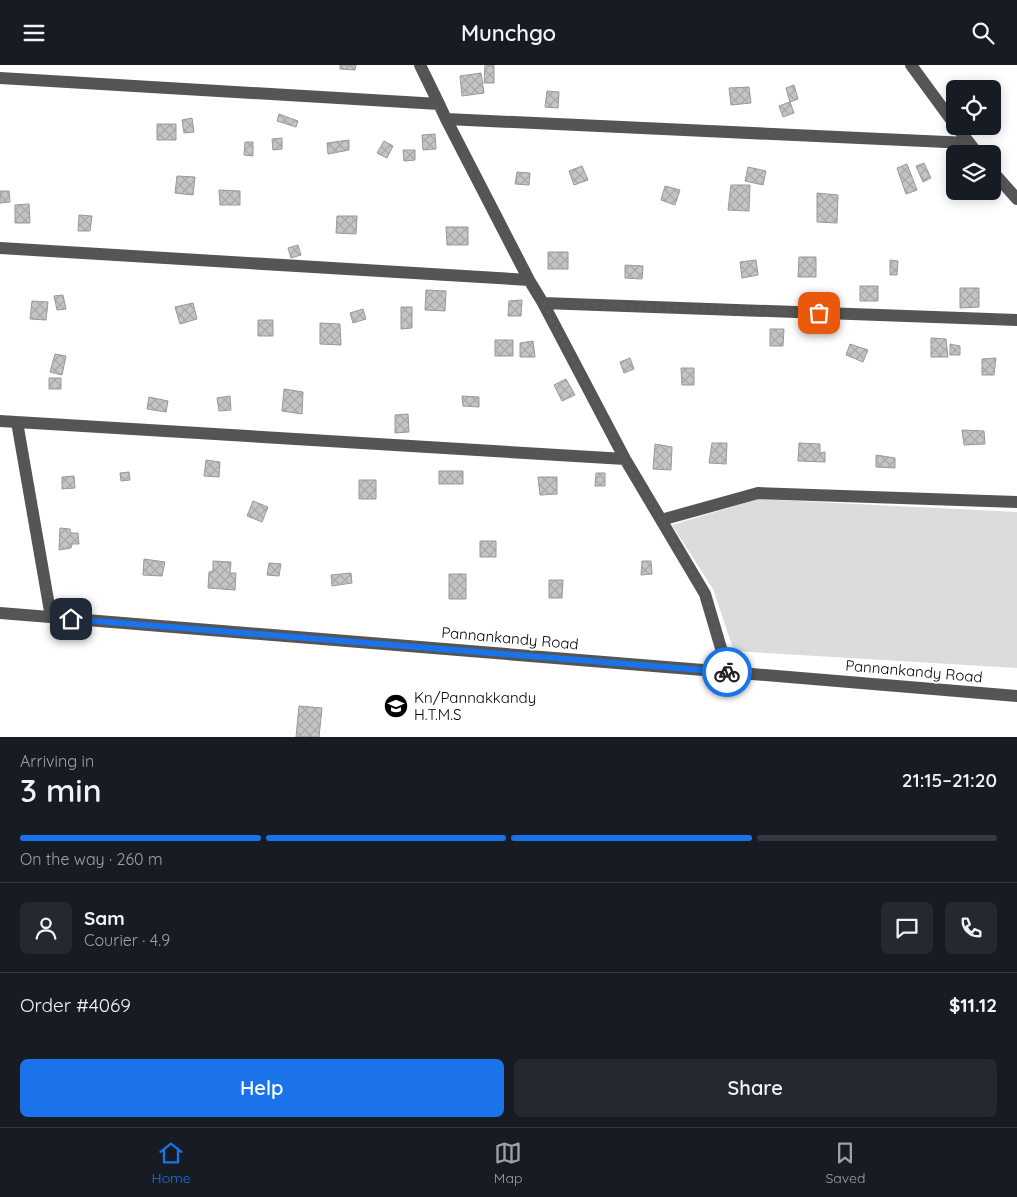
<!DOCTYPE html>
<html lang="en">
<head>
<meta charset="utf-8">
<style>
  body { margin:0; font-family:Quicksand,sans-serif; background:#242831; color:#f1f3f6; height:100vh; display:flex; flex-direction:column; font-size:19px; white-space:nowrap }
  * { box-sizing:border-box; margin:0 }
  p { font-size:16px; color:#9ea1a6 }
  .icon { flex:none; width:28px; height:28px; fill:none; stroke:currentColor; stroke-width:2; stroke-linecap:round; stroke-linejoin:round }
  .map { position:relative; height:672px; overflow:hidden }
  .panel { display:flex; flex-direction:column; background:#171b24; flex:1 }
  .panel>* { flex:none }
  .controls { position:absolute; left:946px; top:15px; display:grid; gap:10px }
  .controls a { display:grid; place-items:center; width:55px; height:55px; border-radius:8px; background:#171b24; box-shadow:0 2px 12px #0003; font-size:25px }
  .pin { position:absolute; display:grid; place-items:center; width:42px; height:42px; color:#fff; margin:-21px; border-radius:10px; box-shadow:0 2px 8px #0006 }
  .courier { position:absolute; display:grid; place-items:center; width:50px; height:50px; margin:-25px; border:4px solid #1a73e8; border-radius:50%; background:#fff; color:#222; box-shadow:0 1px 6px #0007 }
  .overview em { font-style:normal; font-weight:600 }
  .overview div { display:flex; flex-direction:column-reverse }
  .overview { display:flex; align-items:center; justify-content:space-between; height:85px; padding:0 20px }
  h1 { font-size:32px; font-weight:600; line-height:38px }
  .bar { display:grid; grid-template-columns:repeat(4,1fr); gap:8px 5px; align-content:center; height:60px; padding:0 20px }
  .bar i { height:6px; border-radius:4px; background:#363941 }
  .bar .active { background:#1a73e8 }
  .bar p { grid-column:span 4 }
  .line { display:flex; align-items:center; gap:12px; padding:0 20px; border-top:1px solid #363941 }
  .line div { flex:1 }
  .round { display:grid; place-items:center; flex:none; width:52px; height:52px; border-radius:8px; background:#242831 }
  .cta { display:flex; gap:10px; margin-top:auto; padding:10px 20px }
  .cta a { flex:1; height:58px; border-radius:8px; background:#1a73e8; color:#fff; font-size:20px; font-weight:600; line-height:58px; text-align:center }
  .cta a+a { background:#242831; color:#f1f3f6 }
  header { display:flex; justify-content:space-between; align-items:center; height:65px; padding:0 20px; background:#171b24; font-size:22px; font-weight:600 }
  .dock { display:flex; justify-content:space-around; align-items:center; height:70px; border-top:1px solid #363941; background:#171b24; font-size:14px; color:#9ea1a6 }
  .dock a { display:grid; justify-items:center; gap:2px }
  .dock .active { color:#1a73e8 }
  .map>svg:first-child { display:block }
  .pitch { fill:#dcdcdc }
  .building { fill:url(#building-cross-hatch); stroke:#999 }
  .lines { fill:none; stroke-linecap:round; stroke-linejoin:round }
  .minor { stroke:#555; stroke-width:12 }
  .done { stroke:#595959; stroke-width:5; stroke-dasharray:0 9 }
  .route { stroke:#1a73e8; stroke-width:6 }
  .labels { text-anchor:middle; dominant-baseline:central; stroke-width:4; stroke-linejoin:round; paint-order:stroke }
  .street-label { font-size:15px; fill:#000; stroke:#fff }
  .poi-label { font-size:15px; fill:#000; stroke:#fff; text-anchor:start }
</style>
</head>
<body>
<header><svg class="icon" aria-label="menu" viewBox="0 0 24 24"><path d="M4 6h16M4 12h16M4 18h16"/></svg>Munchgo<svg class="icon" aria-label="search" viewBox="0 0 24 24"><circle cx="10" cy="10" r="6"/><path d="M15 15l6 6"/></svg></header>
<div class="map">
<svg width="1017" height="672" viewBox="0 0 1017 672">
  <defs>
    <pattern id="building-cross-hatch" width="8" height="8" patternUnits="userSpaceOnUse" patternTransform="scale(1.25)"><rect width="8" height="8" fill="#c4c4c4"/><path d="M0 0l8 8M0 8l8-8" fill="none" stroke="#a7a7a7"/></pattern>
  </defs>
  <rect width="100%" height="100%" fill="#fff"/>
  <path class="pitch" d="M758,434l259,13v156l-283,-17 -21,-62 -41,-64z"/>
  <path class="building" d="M340,0h16l-1,5 -15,-1z
    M485,0h9v18h-10z
    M481,8l3,20 -22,3 -2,-20z
    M794,20l4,14 -8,3 -4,-14z
    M749,22l2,16 -20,2 -2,-17z
    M547,26l12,1 -1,16 -13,-1z
    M790,37l4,11 -11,4 -4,-11z
    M279,49l19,7 -2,6 -19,-6z
    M192,53l2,14 -10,1 -2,-13z
    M157,59h19v16h-19z
    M435,69l1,15 -13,1 -1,-15z
    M282,73v11l-9,1 -1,-11z
    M349,75v10l-21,4 -1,-11z
    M384,76l9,5 -6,12 -10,-5z
    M245,77h8v14l-9,-1z
    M403,85h12v10l-11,1z
    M924,98l7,15 -8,4 -7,-16z
    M907,99l10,26 -11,4 -9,-26z
    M582,101l6,14 -14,5 -5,-14z
    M748,102l18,4 -3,14 -18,-4z
    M517,107l13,1 -1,12 -14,-1z
    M177,111l18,1 -2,18 -18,-2z
    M731,120h19l-1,26 -21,-1z
    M665,121l15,4 -5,15 -14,-5z
    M219,125l21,1v14h-20z
    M0,126h9l1,11 -10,1z
    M817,128l21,2 -1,28 -20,-1z
    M29,139l1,19h-15v-18z
    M79,150l13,1 -2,15h-12z
    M337,151h20l-1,18 -20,-1z
    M446,162h22v18h-21z
    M298,180l3,10 -10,3 -3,-10z
    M548,187h20v17h-20z
    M799,192h17v20h-18z
    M756,195l2,15 -16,3 -2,-16z
    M890,195l8,1 -1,14h-7z
    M625,200l18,1 -1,13 -17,-1z
    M860,221h18v15h-18z
    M960,223h19v19l-19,1z
    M426,225l20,1 -1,20 -20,-1z
    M63,230l3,14 -9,1 -3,-14z
    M522,235l-1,16h-13l1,-15z
    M32,236l16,1 -2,18 -16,-1z
    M193,238l4,16 -17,5 -5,-17z
    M401,242h11v21l-11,1z
    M363,244l3,10 -13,4 -3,-10z
    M258,255h15v16h-15z
    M320,258l20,1 1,21 -21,-1z
    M770,264h14l-1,17h-13z
    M931,273l15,1 2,18h-17z
    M495,275h18v16h-18z
    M533,276l2,16h-15v-14z
    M850,279l18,6 -5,12 -17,-7z
    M950,279l10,2v9h-10z
    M55,289l11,2 -4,19 -12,-3z
    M630,293l4,11 -10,4 -4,-11z
    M996,293l-2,17h-12v-16z
    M681,303h13v17h-12z
    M49,313h12v11h-12z
    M566,314l9,16 -13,6 -8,-16z
    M284,324l19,3 -1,22 -20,-3z
    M230,331l1,14 -12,1 -2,-13z
    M462,331l17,1v10l-16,-1z
    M149,332l19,4 -2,11 -19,-3z
    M408,349l1,18 -14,1v-18z
    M962,365l22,1 1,13 -21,1z
    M712,378h15l-1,21 -17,-1z
    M799,378l21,1v9l5,-1v10l-27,-1z
    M655,379l17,3 -1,23 -18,-1z
    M876,390l19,3v10l-19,-1z
    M206,395l14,2 -1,15 -15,-1z
    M439,406h24v13h-24z
    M129,407l1,8 -9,1 -1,-8z
    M596,408h9v13h-10z
    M74,411l1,12 -13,1v-12z
    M538,412h19v17l-17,1z
    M359,415h17v19h-17z
    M253,436l15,6 -6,15 -15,-6z
    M60,463l10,1 1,4h7l1,11h-7l-1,4 -12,2z
    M480,476h16v16h-16z
    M144,494l21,3 -3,14 -19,-1z
    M213,496l18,1 -1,11h6l-1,17 -27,-2 1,-16 4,-1z
    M642,496h9l1,13 -11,1z
    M269,498l12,1 -2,12 -12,-1z
    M351,508l1,10 -20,3 -1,-11z
    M449,509h17v25h-17z
    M549,515h14l-1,18h-13z
    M299,641l23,2 -3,29h-23z"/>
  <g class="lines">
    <path class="minor" d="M420,0l19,39 7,15 83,161 14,23 82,156 80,135 23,78
      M911,0l44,60
      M0,13l439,26
      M446,54l522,24
      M956,61l22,28
      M992,106l25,28
      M0,183l529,32
      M543,238l474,17
      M0,356l625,38
      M17,357l34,195
      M661,455l97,-27 259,9
      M0,548l728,59 289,24"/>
  </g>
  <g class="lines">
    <path class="done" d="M727,607h1l-23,-78 -80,-135 -82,-156 276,10"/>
    <path class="route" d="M71,554l656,53"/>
  </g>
  <defs>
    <g id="school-disc" transform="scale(1.25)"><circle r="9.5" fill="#000" stroke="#fff"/><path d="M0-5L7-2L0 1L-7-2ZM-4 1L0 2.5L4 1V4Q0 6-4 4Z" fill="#fff"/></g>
  </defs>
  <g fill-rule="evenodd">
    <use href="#school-disc" x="396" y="641"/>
  </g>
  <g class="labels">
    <g class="street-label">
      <text transform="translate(510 573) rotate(5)">Pannankandy Road</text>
      <text transform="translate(914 606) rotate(5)">Pannankandy Road</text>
    </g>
    <g class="poi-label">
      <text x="414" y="632">Kn/Pannakkandy<tspan x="414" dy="17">H.T.M.S</tspan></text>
    </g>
  </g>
</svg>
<div class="controls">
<a><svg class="icon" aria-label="locate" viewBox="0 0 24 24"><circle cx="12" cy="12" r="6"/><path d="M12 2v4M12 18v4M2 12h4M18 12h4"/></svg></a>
<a><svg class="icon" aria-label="layers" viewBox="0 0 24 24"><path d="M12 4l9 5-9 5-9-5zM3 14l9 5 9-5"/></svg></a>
</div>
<div class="pin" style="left:819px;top:248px;background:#ea580c"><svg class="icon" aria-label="bag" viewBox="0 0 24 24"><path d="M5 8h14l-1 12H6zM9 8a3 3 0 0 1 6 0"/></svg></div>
<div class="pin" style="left:71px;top:554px;background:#1f2937"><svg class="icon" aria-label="home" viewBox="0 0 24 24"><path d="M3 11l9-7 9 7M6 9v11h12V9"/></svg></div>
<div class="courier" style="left:727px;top:607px"><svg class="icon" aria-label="bike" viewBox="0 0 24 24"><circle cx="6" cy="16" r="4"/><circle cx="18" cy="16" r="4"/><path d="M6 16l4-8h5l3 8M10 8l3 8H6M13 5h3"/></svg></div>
</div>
<section class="panel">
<div class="overview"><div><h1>3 min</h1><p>Arriving in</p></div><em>21:15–21:20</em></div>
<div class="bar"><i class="active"></i><i class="active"></i><i class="active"></i><i></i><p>On the way · 260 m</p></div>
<div class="line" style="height:90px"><a class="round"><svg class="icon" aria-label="person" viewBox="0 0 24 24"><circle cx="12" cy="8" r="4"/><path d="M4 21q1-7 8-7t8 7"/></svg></a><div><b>Sam</b><p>Courier · 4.9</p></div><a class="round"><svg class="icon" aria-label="chat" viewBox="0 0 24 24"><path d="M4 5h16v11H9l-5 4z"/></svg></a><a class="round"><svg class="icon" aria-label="phone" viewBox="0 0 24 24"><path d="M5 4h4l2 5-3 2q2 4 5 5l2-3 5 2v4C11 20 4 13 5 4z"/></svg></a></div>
<div class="line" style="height:65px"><div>Order #4069</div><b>$11.12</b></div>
<div class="cta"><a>Help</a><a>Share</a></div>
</section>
<nav class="dock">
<a class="active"><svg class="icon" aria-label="home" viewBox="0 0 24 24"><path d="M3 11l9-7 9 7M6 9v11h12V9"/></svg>Home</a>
<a><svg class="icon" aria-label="map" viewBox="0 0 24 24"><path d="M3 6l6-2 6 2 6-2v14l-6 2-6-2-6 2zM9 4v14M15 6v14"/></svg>Map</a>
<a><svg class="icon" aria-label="saved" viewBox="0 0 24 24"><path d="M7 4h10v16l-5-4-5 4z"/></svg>Saved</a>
</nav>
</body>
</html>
